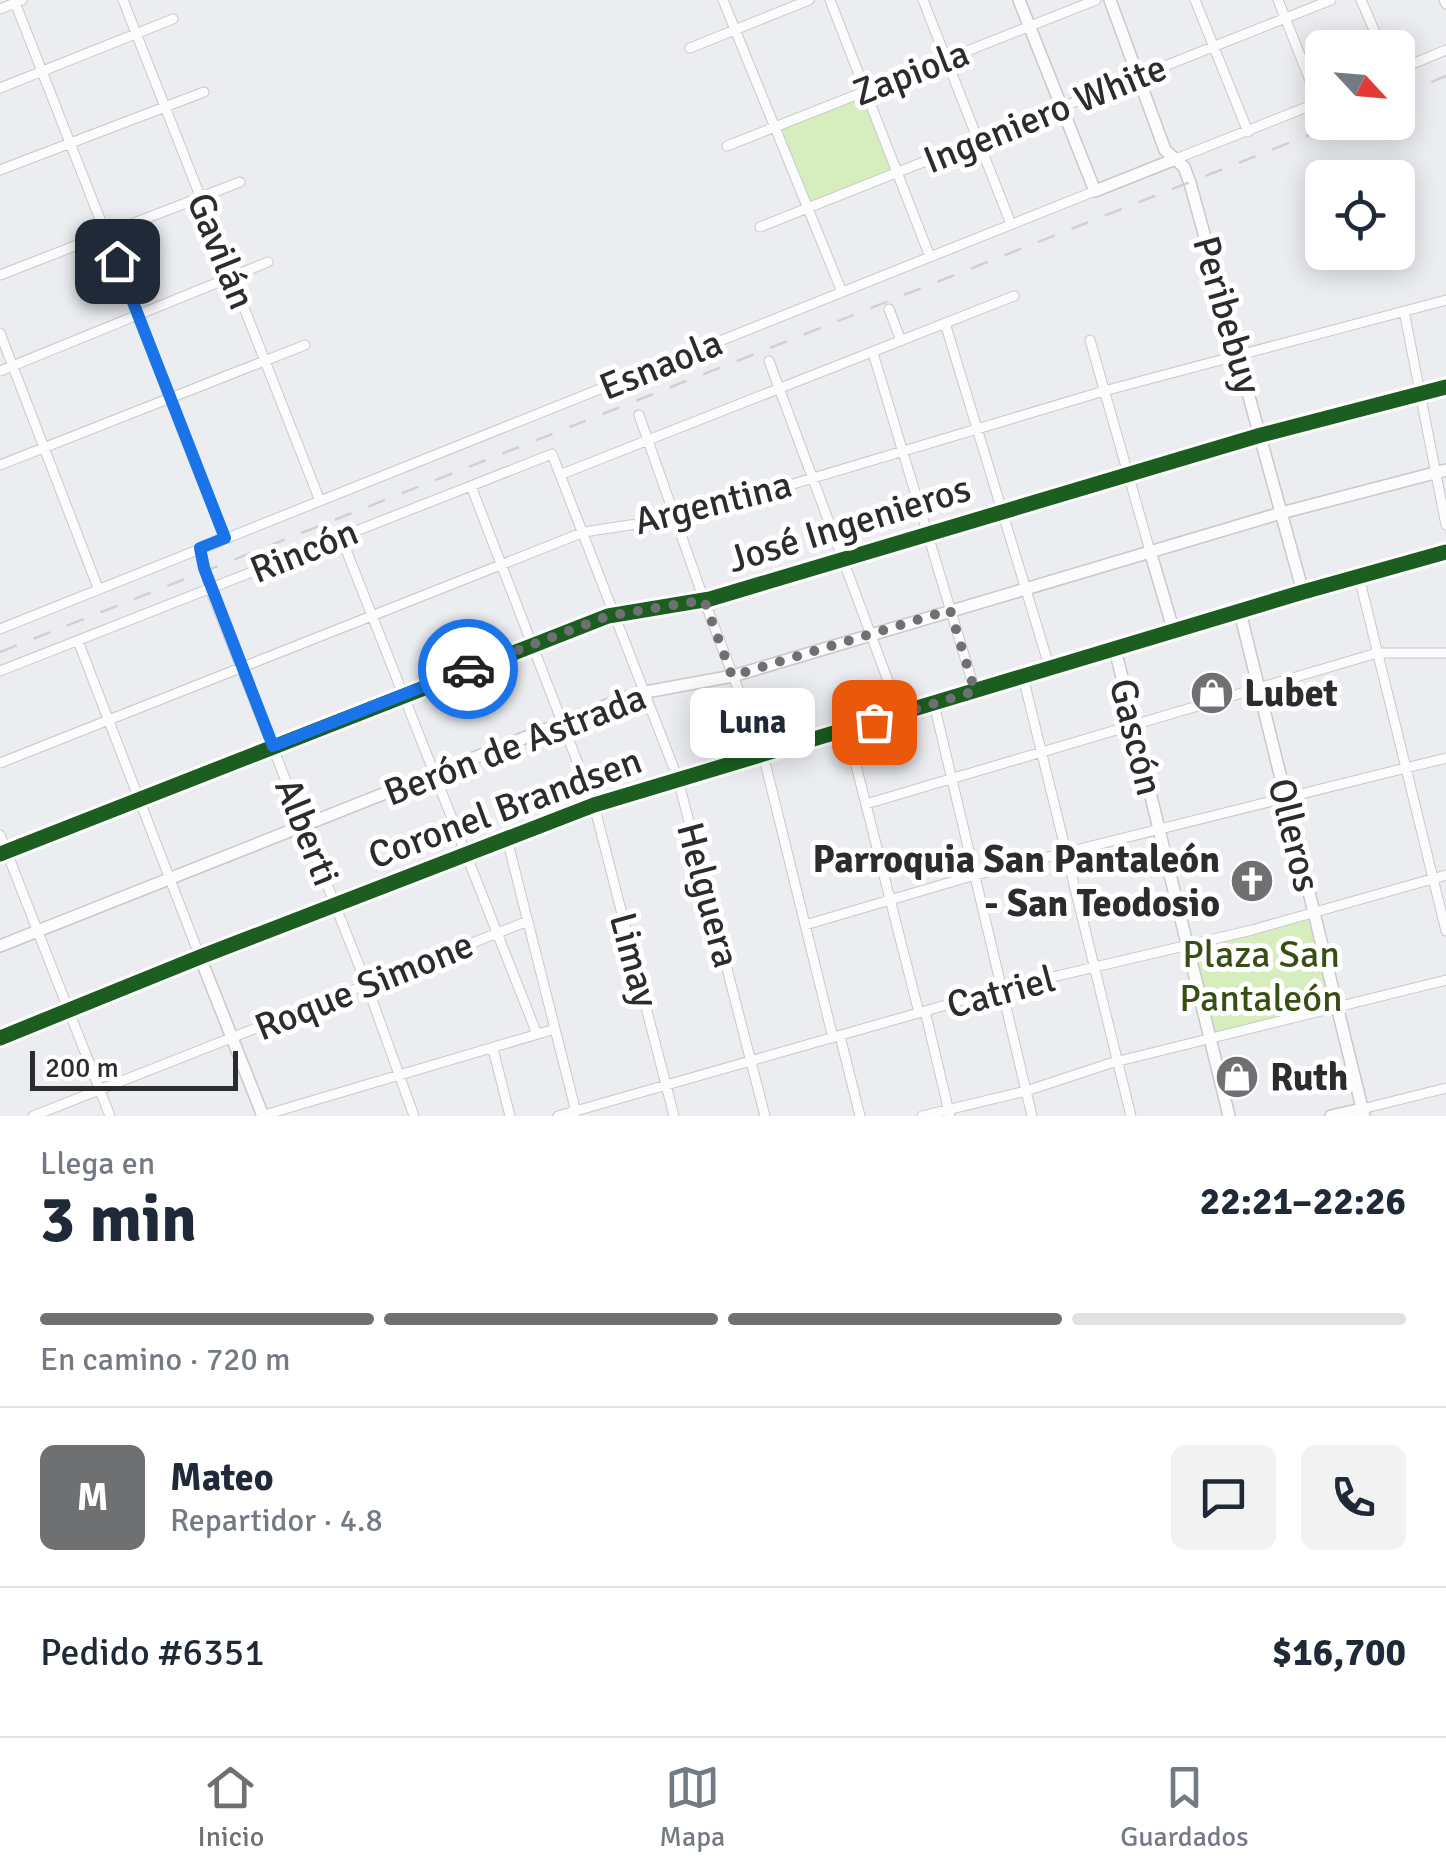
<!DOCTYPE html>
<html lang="es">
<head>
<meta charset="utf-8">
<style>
  body { margin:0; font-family:Signika,sans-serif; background:#f2f2f3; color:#1f2937; height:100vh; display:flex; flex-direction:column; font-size:38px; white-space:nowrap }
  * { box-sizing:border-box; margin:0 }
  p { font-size:32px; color:#747a83 }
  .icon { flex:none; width:55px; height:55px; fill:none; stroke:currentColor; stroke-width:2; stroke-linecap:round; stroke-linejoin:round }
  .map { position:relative; height:1116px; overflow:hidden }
  .drawer { display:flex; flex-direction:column; background:#fff; flex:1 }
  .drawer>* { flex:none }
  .needle { width:65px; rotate:116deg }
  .fabs { position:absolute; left:1305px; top:30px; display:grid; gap:20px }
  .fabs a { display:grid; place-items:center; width:110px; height:110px; border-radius:15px; background:#fff; box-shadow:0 5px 25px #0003; font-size:50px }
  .scale { position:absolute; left:30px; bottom:25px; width:208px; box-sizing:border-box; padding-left:10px; border:5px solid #2b2c2e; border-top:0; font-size:28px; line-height:35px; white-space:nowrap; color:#2b2c2e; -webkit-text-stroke:8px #fff; paint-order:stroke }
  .pin { position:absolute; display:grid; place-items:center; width:85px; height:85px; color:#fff; margin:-42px; border-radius:20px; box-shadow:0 5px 15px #0006 }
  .courier { position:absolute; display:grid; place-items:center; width:100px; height:100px; margin:-50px; border:8px solid #1a73e8; border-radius:50%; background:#fff; color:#222; box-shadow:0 2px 12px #0007 }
  .bubble { position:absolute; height:70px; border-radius:15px; background:#fff; box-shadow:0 5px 25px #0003; font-size:32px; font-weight:700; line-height:70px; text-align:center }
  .overview em { font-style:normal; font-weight:700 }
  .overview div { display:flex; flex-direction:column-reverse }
  .overview { display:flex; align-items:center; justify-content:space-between; height:170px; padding:0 40px }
  h1 { font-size:65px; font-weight:700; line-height:75px }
  .bar { display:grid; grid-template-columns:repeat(4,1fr); gap:15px 10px; align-content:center; height:120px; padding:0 40px }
  .bar i { height:12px; border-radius:8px; background:#e0e1e3 }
  .bar .current { background:#6e7072 }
  .bar p { grid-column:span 4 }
  .line { display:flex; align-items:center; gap:25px; padding:0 40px; border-top:2px solid #e0e1e3 }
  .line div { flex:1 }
  .round { display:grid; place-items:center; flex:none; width:105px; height:105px; border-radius:15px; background:#f2f2f3 }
  .dock { display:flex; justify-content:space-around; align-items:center; height:140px; border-top:2px solid #e0e1e3; background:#fff; font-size:28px; color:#747a83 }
  .dock a { display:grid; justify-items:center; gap:5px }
  .dock .current { color:#6e7072 }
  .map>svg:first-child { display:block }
  .green { fill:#d6edbe }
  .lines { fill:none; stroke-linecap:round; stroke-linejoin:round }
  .street-casing { stroke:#c8c9cb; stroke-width:11 }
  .secondary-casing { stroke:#c8c9cb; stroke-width:14 }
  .street { stroke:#fcfcfd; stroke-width:9 }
  .secondary { stroke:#fcfcfd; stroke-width:11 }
  .rail { stroke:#d1d1d1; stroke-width:2.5; stroke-dasharray:18 18; stroke-linecap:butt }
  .cycleway-casing { stroke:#fff; stroke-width:21 }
  .cycleway { stroke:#1b5e20; stroke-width:15 }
  .done { stroke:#6e7072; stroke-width:10; stroke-dasharray:0 18 }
  .route { stroke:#1a73e8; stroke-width:12 }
  .labels { text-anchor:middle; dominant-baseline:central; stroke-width:10; stroke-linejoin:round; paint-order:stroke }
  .street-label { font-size:38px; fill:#2b2c2e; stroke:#fff }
  .poi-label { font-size:38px; font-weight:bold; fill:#2b2c2e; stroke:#fff; text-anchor:start }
  .park-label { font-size:38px; fill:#374f13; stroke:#fff }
</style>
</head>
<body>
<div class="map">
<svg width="1446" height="1116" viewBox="0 0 1446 1116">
  <rect width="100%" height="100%" fill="#ebedf0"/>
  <path class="green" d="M863,96l4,2 27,73 -78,31 -6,-3 -28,-68 1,-4z
    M1308,919l23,81 -2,5 -116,27 -21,-83z"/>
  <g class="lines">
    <g class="street-casing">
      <path id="street" d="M14,0l211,538
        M123,0l197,501
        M723,0l119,292
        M830,0l100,257
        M923,0l88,224
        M1195,0l53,132
        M1278,0l41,103
        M1361,0l21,48
        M1444,0l2,4
        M0,9l22,-9
        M690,48l119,-48
        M1398,70l48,-20
        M0,88l173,-69
        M727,146l369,-146
        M1173,160l149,-59
        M0,170l204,-78
        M760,227l571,-227
        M0,275l240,-93
        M889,309l12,32
        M1404,311l42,214
        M945,323l105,346
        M0,333l98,255
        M1090,340l60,211
        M873,353l102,338
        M769,361l131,352
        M0,371l268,-109
        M639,415l65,185 59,154 70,284
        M0,465l305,-120
        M562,474c151,-58 301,-119 452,-178
        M471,486l123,319 80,311
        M341,537l196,497
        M200,548l10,41 156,394 48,133
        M1359,577l87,354
        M0,629l1095,-438
        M78,641l122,316
        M0,671l552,-217 126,325 87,337
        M1023,677l108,439
        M934,704l98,412
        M847,730l72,283
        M0,763l584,-231 99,-15 421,-126 342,-91
        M866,804l511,-151h69
        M0,835l110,281
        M507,839l69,273
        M0,854l608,-238 102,-17 551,-164 185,-48
        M805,925l170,-50 471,-117
        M925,1011l25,105
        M840,1036l20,80
        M493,1049l17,67
        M1362,1109l84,-21
        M33,1116l495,-195
        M261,1116l294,-87
        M558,1116l444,-127 250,-59 194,-55
        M922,1116l104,-25 85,-28 335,-83"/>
    </g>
    <g class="secondary-casing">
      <path id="secondary" d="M1019,0l76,191 78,-31
        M1110,0l55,150 19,17 6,16 113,409
        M1150,551l24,81
        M1240,612l124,504
        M1115,649l114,467
        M0,946l635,-252 98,-18 548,-163 165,-43
        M200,957l63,159
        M0,1038l200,-81 394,-152 709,-213 143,-40
        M1331,1116l31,-7"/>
    </g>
    <use href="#street" class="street"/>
    <use href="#secondary" class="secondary"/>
    <path class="rail" d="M1398,96l48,-20
      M0,652l1342,-530"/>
    <g class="cycleway-casing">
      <path id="cycleway" d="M0,854l608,-238 102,-17 551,-164 185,-48
        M0,1038l200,-81 394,-152 709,-213 143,-40"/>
    </g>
    <use href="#cycleway" class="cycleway"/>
  </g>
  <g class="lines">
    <path class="done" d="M468,669l140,-53 96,-16 28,76 218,-66 25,81 -101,31"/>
    <path class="route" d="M117,261l108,277 -25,10 4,20 69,178 195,-77"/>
  </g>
  <defs>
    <g id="shop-disc" transform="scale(2.25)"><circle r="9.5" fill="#6e7072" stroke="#fff"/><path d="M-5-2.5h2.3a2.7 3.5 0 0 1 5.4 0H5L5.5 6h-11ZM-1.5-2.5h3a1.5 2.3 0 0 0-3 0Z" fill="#fff"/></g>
    <g id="church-disc" transform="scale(2.25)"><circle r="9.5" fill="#6e7072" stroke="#fff"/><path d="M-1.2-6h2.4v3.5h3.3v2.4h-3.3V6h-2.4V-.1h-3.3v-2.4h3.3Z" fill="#fff"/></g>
  </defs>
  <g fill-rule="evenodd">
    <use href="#shop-disc" x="1212" y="693"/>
    <use href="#church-disc" x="1252" y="881"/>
    <use href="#shop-disc" x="1237" y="1077"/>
  </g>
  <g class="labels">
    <g class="street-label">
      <text transform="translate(911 73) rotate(-21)">Zapiola</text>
      <text transform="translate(1045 114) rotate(-22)">Ingeniero White</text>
      <text transform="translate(221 251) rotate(68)">Gavilán</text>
      <text transform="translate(1227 315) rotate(74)">Peribebuy</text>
      <text transform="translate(661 365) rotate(-22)">Esnaola</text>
      <text transform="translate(713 503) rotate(-14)">Argentina</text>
      <text transform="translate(849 524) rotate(-17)">José Ingenieros</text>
      <text transform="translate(304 551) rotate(-22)">Rincón</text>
      <text transform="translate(1136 737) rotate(76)">Gascón</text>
      <text transform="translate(515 745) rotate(-21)">Berón de Astrada</text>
      <text transform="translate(505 808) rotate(-20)">Coronel Brandsen</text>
      <text transform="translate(307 832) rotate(68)">Alberti</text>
      <text transform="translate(1294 835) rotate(76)">Olleros</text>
      <text transform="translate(708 895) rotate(75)">Helguera</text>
      <text transform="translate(634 960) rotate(75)">Limay</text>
      <text transform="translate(364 986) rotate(-22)">Roque Simone</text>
      <text transform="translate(1001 992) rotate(-15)">Catriel</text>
    </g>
    <g class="poi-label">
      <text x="1244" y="693">Lubet</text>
      <text x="1220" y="859" text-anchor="end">Parroquia San Pantaleón<tspan x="1220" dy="44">- San Teodosio</tspan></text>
      <text x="1270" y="1077">Ruth</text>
    </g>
    <g class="park-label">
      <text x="1261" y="954">Plaza San<tspan x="1261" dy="44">Pantaleón</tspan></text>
    </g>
  </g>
</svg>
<div class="fabs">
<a><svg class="needle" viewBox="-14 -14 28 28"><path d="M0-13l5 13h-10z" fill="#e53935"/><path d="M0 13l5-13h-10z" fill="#747a83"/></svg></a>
<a><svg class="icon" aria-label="locate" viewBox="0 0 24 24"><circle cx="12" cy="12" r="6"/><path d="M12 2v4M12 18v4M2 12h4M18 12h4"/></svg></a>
</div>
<div class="scale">200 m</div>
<div class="pin" style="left:874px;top:722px;background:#ea580c"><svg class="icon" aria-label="bag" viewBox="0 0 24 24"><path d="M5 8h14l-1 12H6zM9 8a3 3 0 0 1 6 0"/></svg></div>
<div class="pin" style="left:117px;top:261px;background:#1f2937"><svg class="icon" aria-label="home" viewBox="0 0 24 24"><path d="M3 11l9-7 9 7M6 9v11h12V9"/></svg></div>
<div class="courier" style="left:468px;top:669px"><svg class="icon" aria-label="car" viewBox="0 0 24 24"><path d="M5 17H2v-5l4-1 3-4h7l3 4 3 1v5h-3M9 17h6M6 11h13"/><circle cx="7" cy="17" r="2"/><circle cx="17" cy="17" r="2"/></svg></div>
<div class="bubble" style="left:690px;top:688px;width:125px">Luna</div>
</div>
<section class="drawer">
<div class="overview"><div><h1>3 min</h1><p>Llega en</p></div><em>22:21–22:26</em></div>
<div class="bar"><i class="current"></i><i class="current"></i><i class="current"></i><i></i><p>En camino · 720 m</p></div>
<div class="line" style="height:180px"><b class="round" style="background:#6e7072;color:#fff">M</b><div><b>Mateo</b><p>Repartidor · 4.8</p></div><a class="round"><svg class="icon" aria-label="chat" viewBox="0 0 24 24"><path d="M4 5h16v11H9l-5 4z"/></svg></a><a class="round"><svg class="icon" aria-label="phone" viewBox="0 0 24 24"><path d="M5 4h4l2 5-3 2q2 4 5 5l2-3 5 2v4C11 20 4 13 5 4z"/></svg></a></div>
<div class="line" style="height:130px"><div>Pedido #6351</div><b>$16,700</b></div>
</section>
<nav class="dock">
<a class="current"><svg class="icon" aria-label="home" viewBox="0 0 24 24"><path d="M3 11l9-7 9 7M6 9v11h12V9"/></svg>Inicio</a>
<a><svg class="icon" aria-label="map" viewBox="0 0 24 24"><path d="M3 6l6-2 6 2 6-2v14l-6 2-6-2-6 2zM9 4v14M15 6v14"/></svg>Mapa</a>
<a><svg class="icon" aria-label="saved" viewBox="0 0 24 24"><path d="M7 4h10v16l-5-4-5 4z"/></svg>Guardados</a>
</nav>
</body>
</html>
